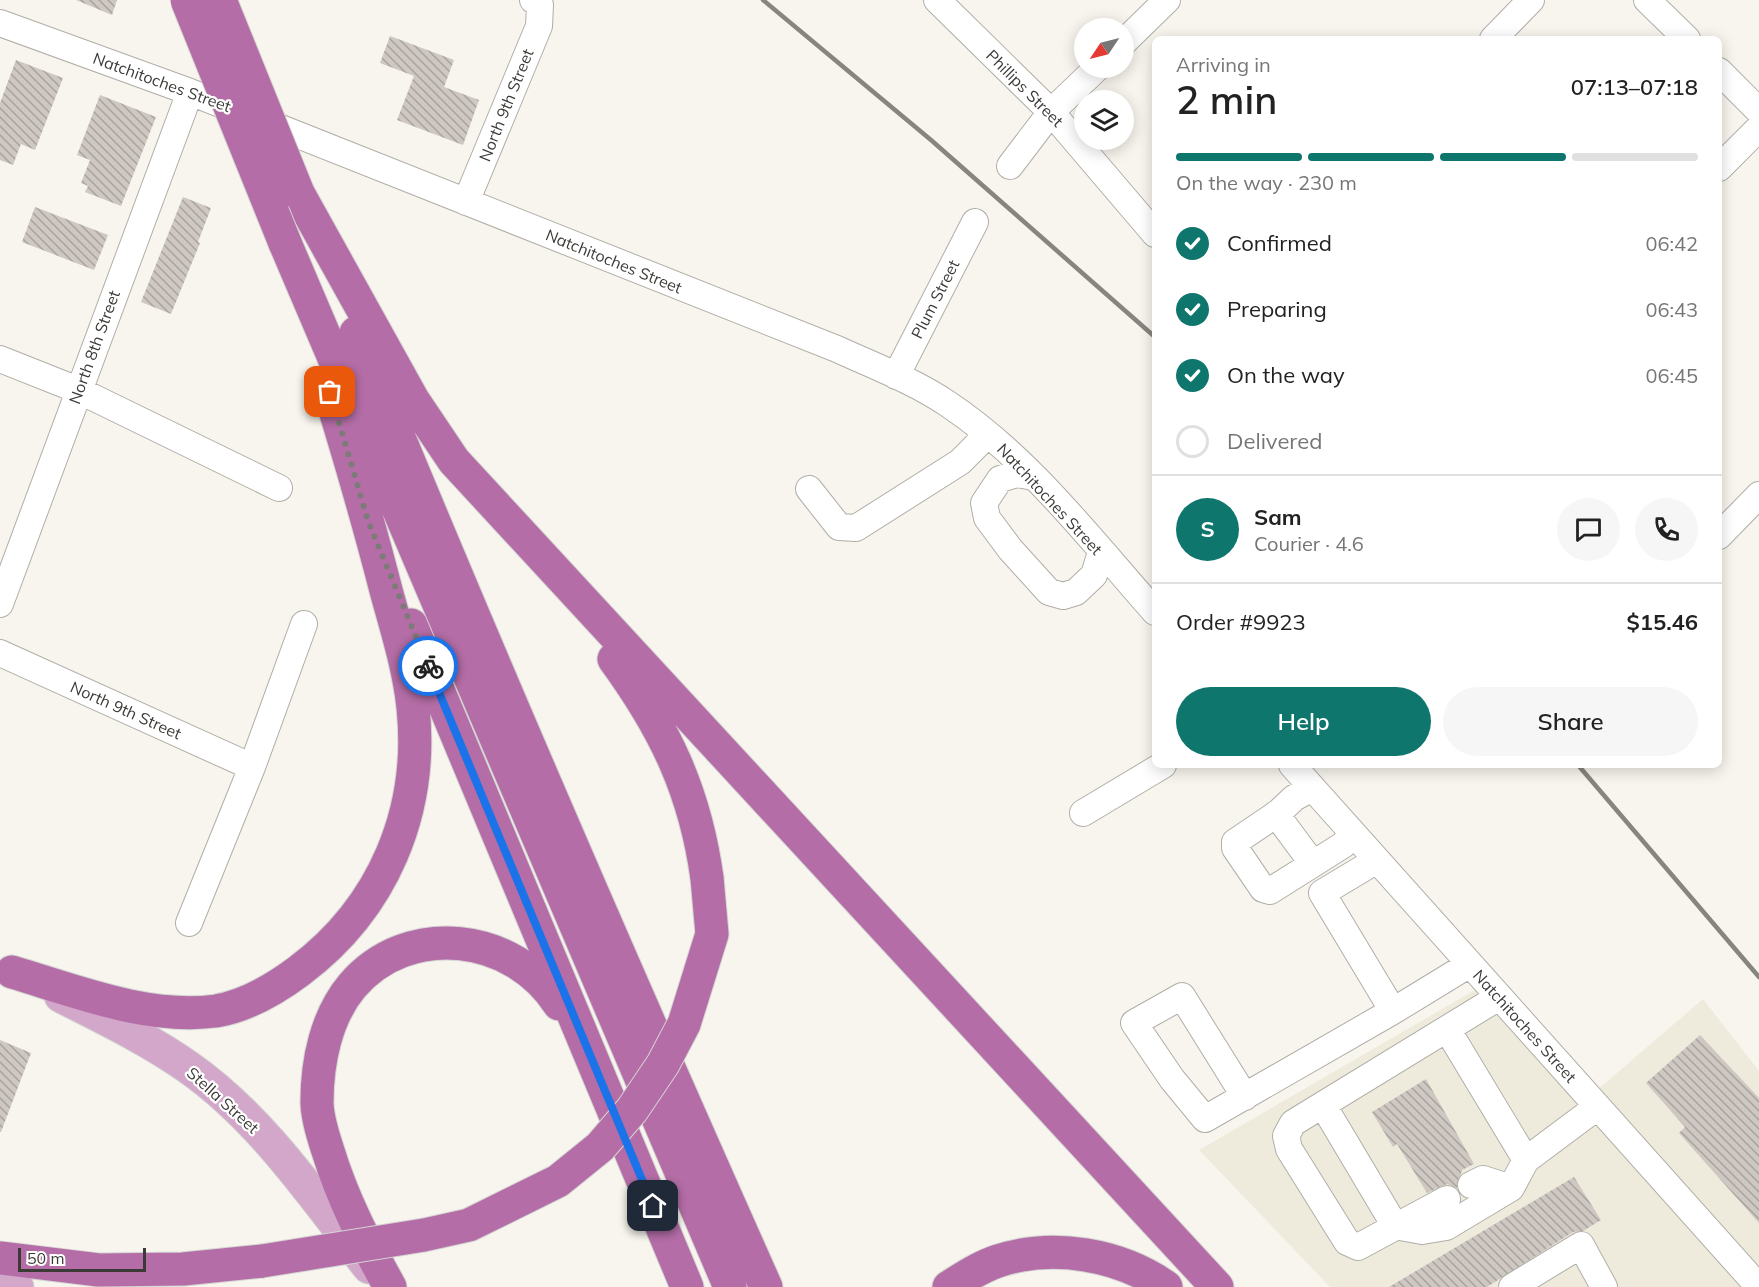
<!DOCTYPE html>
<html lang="en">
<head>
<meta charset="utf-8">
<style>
  body { margin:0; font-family:Mulish,sans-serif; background:#f6f6f6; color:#222; height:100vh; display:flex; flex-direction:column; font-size:22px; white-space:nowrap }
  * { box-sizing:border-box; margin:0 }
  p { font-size:20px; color:#767676 }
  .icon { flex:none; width:33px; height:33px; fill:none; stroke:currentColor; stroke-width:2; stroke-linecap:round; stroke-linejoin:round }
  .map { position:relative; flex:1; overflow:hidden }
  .drawer { position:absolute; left:1152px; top:36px; width:570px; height:732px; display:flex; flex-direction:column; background:#fff; border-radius:9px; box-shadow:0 3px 15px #0003 }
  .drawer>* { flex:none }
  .needle { width:39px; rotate:235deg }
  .buttons { position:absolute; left:1074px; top:18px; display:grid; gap:12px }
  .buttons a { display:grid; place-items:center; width:60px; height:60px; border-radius:50%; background:#fff; box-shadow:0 3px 15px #0003; font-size:30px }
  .scale { position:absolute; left:18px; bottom:15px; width:128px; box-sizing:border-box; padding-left:6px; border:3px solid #3b3a37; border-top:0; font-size:16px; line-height:21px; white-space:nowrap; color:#3b3a37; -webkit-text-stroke:4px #fff; paint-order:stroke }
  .pin { position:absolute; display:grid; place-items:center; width:51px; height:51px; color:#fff; margin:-26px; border-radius:12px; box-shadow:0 3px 9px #0006 }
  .courier { position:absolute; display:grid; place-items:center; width:60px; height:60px; margin:-30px; border:4px solid #1a73e8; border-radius:50%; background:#fff; color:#222; box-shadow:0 2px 8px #0007 }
  .head em { font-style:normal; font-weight:600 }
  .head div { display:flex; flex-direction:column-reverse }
  .head { display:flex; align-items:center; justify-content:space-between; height:102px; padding:0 24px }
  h1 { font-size:39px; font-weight:600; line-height:45px }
  .bar { display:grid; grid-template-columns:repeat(4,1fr); gap:9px 6px; align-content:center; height:72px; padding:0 24px }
  .bar i { height:8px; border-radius:4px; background:#e0e0e0 }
  .bar .on { background:#0f766e }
  .bar p { grid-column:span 4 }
  .line { display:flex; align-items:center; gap:15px; padding:0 24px; border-top:2px solid #e0e0e0 }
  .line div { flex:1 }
  .round { display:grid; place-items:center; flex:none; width:63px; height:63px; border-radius:32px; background:#f6f6f6 }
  ol { padding:0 24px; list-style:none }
  li { display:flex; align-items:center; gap:18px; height:66px }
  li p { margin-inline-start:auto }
  li .icon { padding:6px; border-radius:50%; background:#0f766e; color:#fff; stroke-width:4 }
  li:last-child { color:#767676 }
  li i { width:33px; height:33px; border:3px solid #e0e0e0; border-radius:50% }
  .cta { display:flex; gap:12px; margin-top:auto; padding:12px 24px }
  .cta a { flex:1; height:69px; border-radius:36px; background:#0f766e; color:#fff; font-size:24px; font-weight:600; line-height:69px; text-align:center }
  .cta a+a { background:#f6f6f6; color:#222 }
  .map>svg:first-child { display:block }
  .built { fill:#efebdc }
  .building { fill:url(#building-back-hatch) }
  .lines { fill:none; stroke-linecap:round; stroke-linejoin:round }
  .minor-casing { stroke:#b0aea7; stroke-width:28 }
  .major-casing { stroke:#d4d4d3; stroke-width:35 }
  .highway-casing { stroke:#d4d4d3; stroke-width:35 }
  .minor { stroke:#fff; stroke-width:26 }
  .major { stroke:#d2a7ca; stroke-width:33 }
  .highway { stroke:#b46da6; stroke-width:33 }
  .rail { stroke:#878580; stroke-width:4.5 }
  .highway-bridge-casing { stroke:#d4d4d3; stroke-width:35; stroke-linecap:butt }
  .highway-bridge { stroke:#b46da6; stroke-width:33 }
  .done { stroke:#7d7b77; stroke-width:6; stroke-dasharray:0 10.8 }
  .route { stroke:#1a73e8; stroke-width:8 }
  .labels { text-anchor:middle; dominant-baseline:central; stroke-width:4.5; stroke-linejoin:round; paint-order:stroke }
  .street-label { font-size:16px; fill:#3b3a37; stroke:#fff }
</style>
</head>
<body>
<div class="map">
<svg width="1759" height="1287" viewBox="0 0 1759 1287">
  <defs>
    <pattern id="building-back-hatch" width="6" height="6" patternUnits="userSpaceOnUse" patternTransform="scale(1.5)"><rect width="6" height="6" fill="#cec7c2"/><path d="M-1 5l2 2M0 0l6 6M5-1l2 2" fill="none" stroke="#a8a39e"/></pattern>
  </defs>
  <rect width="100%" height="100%" fill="#f7f5ed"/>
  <path class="built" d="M1480,987l266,300h-416l-131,-137z
    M1703,999l56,72v203l-163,-183z"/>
  <path class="building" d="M76,0h41l-5,15z
    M390,36l64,24 -10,27 35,13 -16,45 -66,-25 17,-44 -34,-13z
    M16,60l47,18 -28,72 -14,-6 -8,21 -13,-5v-57z
    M100,95l56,22 -35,89 -36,-14 3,-6 -7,-3 9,-23 -13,-5z
    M183,197l28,11 -13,34 2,1 -29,71 -30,-12z
    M35,207l73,28 -14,35 -72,-28z
    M1700,1035l59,63v125l-80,-90 6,-6 -39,-44z
    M0,1040l31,13 -30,79h-1z
    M1426,1079l48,85 -12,6 -5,18 -10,-4 -20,9 -30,-49 -4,3 -21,-35z
    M1574,1177l27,43 -18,11 -10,1 -86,55h-98z"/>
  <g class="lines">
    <g class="minor-casing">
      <path id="minor" d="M937,0l114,112 104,122
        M1647,0l40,39
        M0,23l190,69 647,257c37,17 77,32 111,55 81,54 143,136 207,208
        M1493,39l38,-39
        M1124,42l43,-42
        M1719,71l40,40
        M1010,166l41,-54 46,-44
        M1719,168l40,-40
        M466,202l73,-176 1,-21 -7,-5
        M0,359l78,31 201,98
        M896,376l79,-154
        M1034,477l-17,-3 -17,5 -16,24 3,15 23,31 39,43 14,4 13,-4 18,-17 7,-23
        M809,489l30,38 17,1 104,-66 21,-21v-11
        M1719,536l40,-41
        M0,604l190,-512
        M0,653l252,114
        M1292,765l467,522
        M1312,788l-18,10 -16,15 -43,29v6l28,41 7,2 73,-46 10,-11
        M1083,813l80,-48
        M1276,814l37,50
        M189,923l63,-156 52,-143
        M1393,1011l77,-47
        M1447,1029l79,131
        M1245,1097l-63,-101 -48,27 38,56 33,40 188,-108 -71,-118 55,-33
        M1323,1105l72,121 27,5 24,-4 65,-39 15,-28 71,-53
        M1471,1185l12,-6 28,9
        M1447,1199l-89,48 -11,-5 -58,-93 -3,-13 7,-13 206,-126
        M1512,1287l69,-42 23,42"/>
    </g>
    <g class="major-casing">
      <path id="major" d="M61,996c43,22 87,43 127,71 73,51 127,131 181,200
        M0,1281l17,6"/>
    </g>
    <g class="highway-casing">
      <path id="highway" d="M298,193l115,207 41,61 763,826
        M285,243l445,1044
        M356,333c131,321 269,638 410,954
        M411,625l276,662
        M614,659c51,70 81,132 93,219
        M12,972c64,19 135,48 204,39 29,-5 59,-22 83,-40 84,-63 125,-159 114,-264 -4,-38 -16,-77 -26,-113 -17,-66 -36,-132 -56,-197
        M0,1258l99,12 84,-1 79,-8
        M390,1287c-25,-45 -47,-87 -62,-136 -5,-15 -11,-34 -11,-49 0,-40 9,-85 35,-116 56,-66 162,-53 207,18
        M949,1287c16,-10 31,-20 49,-26 55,-18 121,-7 168,26"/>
    </g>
    <use href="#minor" class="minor"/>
    <use href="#major" class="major"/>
    <use href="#highway" class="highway"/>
    <path class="rail" d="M763,0l168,140 224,197
      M1578,765l181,212"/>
    <g class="highway-bridge-casing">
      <path id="highway-bridge" d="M187,0l98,243
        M220,0l78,193
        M262,1261l162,-26 45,-10 89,-44 42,-34 32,-37 31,-46 21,-40 28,-90 -5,-56"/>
    </g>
    <use href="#highway-bridge" class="highway-bridge"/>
  </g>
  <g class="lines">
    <path class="done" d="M330,392l38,129 60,145"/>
    <path class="route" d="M428,666l225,540"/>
  </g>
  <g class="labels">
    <g class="street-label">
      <text transform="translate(162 82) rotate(20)">Natchitoches Street</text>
      <text transform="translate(1025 88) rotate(45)">Phillips Street</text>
      <text transform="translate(506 105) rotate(-68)">North 9th Street</text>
      <text transform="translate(614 261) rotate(22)">Natchitoches Street</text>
      <text transform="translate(935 299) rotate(-63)">Plum Street</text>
      <text transform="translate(94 347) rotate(-70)">North 8th Street</text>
      <text transform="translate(1050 499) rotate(47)">Natchitoches Street</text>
      <text transform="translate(126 710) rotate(24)">North 9th Street</text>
      <text transform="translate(1525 1026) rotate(48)">Natchitoches Street</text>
      <text transform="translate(223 1100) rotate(42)">Stella Street</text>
    </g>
  </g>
</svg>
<div class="buttons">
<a><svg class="needle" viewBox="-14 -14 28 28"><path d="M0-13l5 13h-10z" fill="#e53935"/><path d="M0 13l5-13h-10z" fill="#767676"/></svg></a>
<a><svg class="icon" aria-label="layers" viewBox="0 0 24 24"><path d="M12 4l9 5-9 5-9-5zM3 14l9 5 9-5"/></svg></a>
</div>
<div class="scale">50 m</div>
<div class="pin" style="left:330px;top:392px;background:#ea580c"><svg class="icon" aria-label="bag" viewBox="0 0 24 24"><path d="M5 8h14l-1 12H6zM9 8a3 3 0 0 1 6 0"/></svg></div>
<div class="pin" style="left:653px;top:1206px;background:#1f2937"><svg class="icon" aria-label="home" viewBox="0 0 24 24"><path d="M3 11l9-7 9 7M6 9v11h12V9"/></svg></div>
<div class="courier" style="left:428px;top:666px"><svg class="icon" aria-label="bike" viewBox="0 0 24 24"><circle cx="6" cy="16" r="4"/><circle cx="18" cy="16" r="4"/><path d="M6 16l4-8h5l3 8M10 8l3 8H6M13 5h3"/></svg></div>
<section class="drawer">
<div class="head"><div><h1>2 min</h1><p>Arriving in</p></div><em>07:13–07:18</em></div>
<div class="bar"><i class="on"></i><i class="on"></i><i class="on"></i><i></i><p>On the way · 230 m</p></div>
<ol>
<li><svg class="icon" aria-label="check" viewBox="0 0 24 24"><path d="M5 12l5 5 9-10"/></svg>Confirmed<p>06:42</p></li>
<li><svg class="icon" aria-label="check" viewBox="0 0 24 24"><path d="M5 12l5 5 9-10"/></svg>Preparing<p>06:43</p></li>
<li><svg class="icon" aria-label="check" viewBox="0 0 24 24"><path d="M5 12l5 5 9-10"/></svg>On the way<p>06:45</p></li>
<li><i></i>Delivered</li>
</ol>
<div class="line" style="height:108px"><b class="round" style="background:#0f766e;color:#fff">S</b><div><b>Sam</b><p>Courier · 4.6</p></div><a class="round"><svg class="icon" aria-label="chat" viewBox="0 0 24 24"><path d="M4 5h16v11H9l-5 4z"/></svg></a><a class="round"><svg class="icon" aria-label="phone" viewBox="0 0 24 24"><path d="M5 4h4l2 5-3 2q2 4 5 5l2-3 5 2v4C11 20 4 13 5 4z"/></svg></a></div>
<div class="line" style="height:78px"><div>Order #9923</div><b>$15.46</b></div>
<div class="cta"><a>Help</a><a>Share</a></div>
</section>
</div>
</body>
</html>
